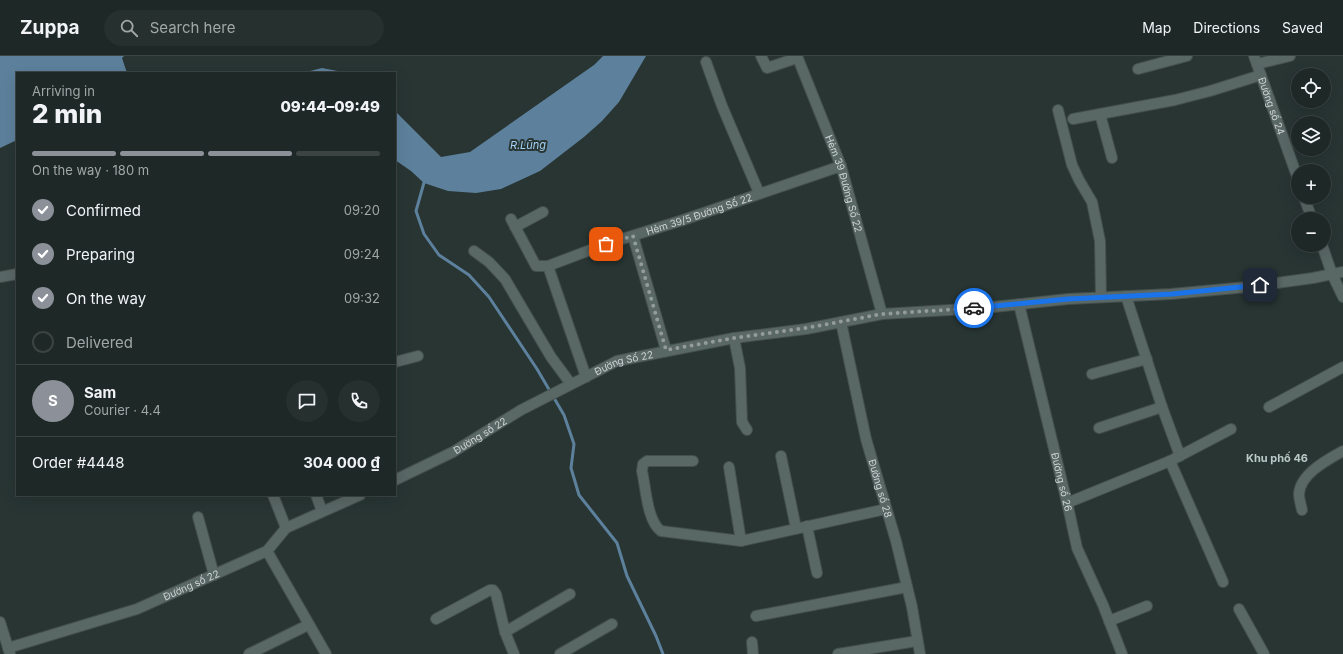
<!DOCTYPE html>
<html lang="en">
<head>
<meta charset="utf-8">
<style>
  body { margin:0; font-family:Inter,sans-serif; background:#26302e; color:#f1f3f6; height:100vh; display:flex; flex-direction:column; font-size:15px; white-space:nowrap }
  * { box-sizing:border-box; margin:0 }
  p { font-size:13px; color:#a1a6a7 }
  .icon { flex:none; width:22px; height:22px; fill:none; stroke:currentColor; stroke-width:2; stroke-linecap:round; stroke-linejoin:round }
  .map { position:relative; flex:1; overflow:hidden }
  .sheet { position:absolute; left:16px; top:16px; width:380px; height:424px; display:flex; flex-direction:column; background:#1e2826; border-radius:0px; box-shadow:0 4px 16px #0002,0 0 0 1px #3c4443 }
  .sheet>* { flex:none }
  .fabs { position:absolute; left:1291px; top:12px; display:grid; gap:8px }
  .fabs a { display:grid; place-items:center; width:40px; height:40px; border-radius:50%; background:#1e2826; box-shadow:0 4px 16px #0002,0 0 0 1px #3c4443; font-size:20px }
  .pin { position:absolute; display:grid; place-items:center; width:34px; height:34px; color:#fff; margin:-17px; border-radius:8px; box-shadow:0 2px 6px #0006 }
  .courier { position:absolute; display:grid; place-items:center; width:40px; height:40px; margin:-20px; border:3px solid #1a73e8; border-radius:50%; background:#fff; color:#222; box-shadow:0 1px 5px #0007 }
  .headline em { font-style:normal; font-weight:800 }
  .headline div { display:flex; flex-direction:column-reverse }
  .headline { display:flex; align-items:center; justify-content:space-between; height:68px; padding:0 16px }
  h1 { font-size:26px; font-weight:800; line-height:30px }
  .bar { display:grid; grid-template-columns:repeat(4,1fr); gap:6px 4px; align-content:center; height:48px; padding:0 16px }
  .bar i { height:5px; border-radius:3px; background:#3c4443 }
  .bar .selected { background:#8c9099 }
  .bar p { grid-column:span 4 }
  .line { display:flex; align-items:center; gap:10px; padding:0 16px; border-top:1px solid #3c4443 }
  .line div { flex:1 }
  .round { display:grid; place-items:center; flex:none; width:42px; height:42px; border-radius:21px; background:#26302e }
  ol { padding:0 16px; list-style:none }
  li { display:flex; align-items:center; gap:12px; height:44px }
  li p { margin-inline-start:auto }
  li .icon { padding:4px; border-radius:50%; background:#8c9099; color:#fff; stroke-width:4 }
  li:last-child { color:#a1a6a7 }
  li i { width:22px; height:22px; border:2px solid #3c4443; border-radius:50% }
  header { display:flex; align-items:center; gap:24px; box-sizing:border-box; height:56px; padding:0 20px; background:#1e2826; border-bottom:1px solid #3c4443 }
  header strong { font-size:19px }
  nav { display:flex; gap:22px; margin-inline-start:auto; font-size:14px }
  .search { width:280px; height:36px; background:#26302e; display:flex; align-items:center; gap:10px; box-sizing:border-box; padding:0 14px; border-radius:22px; color:#a1a6a7; font-size:15px }
  .map>svg:first-child { display:block }
  .water { fill:#5d819c }
  .lines { fill:none; stroke-linecap:round; stroke-linejoin:round }
  .stream { stroke:#5d819c; stroke-width:3 }
  .minor-casing { stroke:#45504e; stroke-width:12 }
  .minor { stroke:#596765; stroke-width:10 }
  .done { stroke:#939c9a; stroke-width:4; stroke-dasharray:0 7.2 }
  .route { stroke:#1a73e8; stroke-width:5 }
  .labels { text-anchor:middle; dominant-baseline:central; stroke-width:4; stroke-linejoin:round; paint-order:stroke }
  .street-label { font-size:10px; fill:#ccd3d2; stroke:#283533 }
  .water-label { font-size:11px; font-style:italic; fill:#a3d2f6; stroke:#283533 }
  .neighbourhood-label { font-size:11px; font-weight:bold; fill:#bac9c6; stroke:#283533 }
</style>
</head>
<body>
<header>
<strong>Zuppa</strong>
<div class="search"><svg class="icon" aria-label="search" viewBox="0 0 24 24"><circle cx="10" cy="10" r="6"/><path d="M15 15l6 6"/></svg>Search here</div>
<nav><a>Map</a><a>Directions</a><a>Saved</a></nav>
</header>
<div class="map">
<svg width="1343" height="598" viewBox="0 0 1343 598">
  <rect width="100%" height="100%" fill="#283533"/>
  <path class="water" d="M0,0h124l-2,2 5,15h-110v67l-17,8z
    M603,0h43l-27,46 -17,19 -18,16 -44,34 -39,18 -25,4 -28,-2 -24,-8 -13,-12 -16,-11v-49l46,46 29,-5 124,-87z
    M322,12l26,5h-46z"/>
  <g class="lines">
    <path class="stream" d="M425,123l-9,32 8,23 15,21 30,20 20,22 48,72 27,46 10,29 -3,24 8,27 38,48 10,33 29,60 7,18"/>
    <g class="minor-casing">
      <g id="minor">
        <path d="M761,0l6,12 30,-10"/>
        <path id="s1" d="M797,0l44,110 41,148"/>
        <path id="s2" d="M1254,0l44,123"/>
        <path d="M706,6l16,44 37,87"/>
        <path d="M1257,8l33,-8"/>
        <path d="M1138,13l49,-13"/>
        <path d="M1058,54l14,55 7,15 13,22 8,39 1,56"/>
        <path d="M1100,58l12,44"/>
        <path d="M1073,63l102,-19 35,-9 51,-16"/>
        <path d="M1304,141l8,22"/>
        <path id="s3" d="M511,163l25,47h12l58,-22 77,-24 158,-54"/>
        <path d="M515,171l28,-15"/>
        <path d="M633,180l33,114"/>
        <path d="M1322,189l10,29 11,23"/>
        <path d="M474,195l15,11 16,17 46,78 20,27"/>
        <path d="M548,210l38,111"/>
        <path d="M0,221l17,-3"/>
        <path d="M1126,240l36,111 18,49"/>
        <path id="s4" d="M1019,248l50,207 8,37 26,57 19,49"/>
        <path id="s5" d="M841,266l25,117 30,102 16,66 8,47"/>
        <path d="M734,282l6,30 2,54 5,8"/>
        <path d="M395,306l23,-6"/>
        <path d="M1092,318l55,-15"/>
        <path d="M1269,351l74,-40"/>
        <path d="M1099,372l63,-21"/>
        <path d="M781,400l15,72"/>
        <path d="M693,405h-46l-4,3 -1,7c4,17 5,50 19,60l80,10 145,-32"/>
        <path d="M1170,405l53,121"/>
        <path d="M729,411l12,74"/>
        <path id="s6" d="M395,424l58,-28 68,-42 96,-49 117,-23 72,-9 76,-15 102,-6 84,-9 103,-5 76,-7 66,-9 30,-6"/>
        <path d="M273,439l13,33"/>
        <path d="M316,439l6,16"/>
        <path d="M1067,447l103,-42 61,-32"/>
        <path d="M1302,454c-1,-5 -3,-11 -3,-16 1,-20 28,-34 44,-43"/>
        <path d="M198,461l16,58"/>
        <path d="M807,470l10,47"/>
        <path d="M267,495l59,103"/>
        <path d="M1239,553l25,45"/>
        <path d="M756,560l151,-29"/>
        <path d="M436,563l54,-29h3l3,4 9,38 9,22"/>
        <path d="M1109,565l38,-15"/>
        <path d="M0,566l10,32"/>
        <path d="M505,576l65,-38"/>
        <path d="M752,586l1,12"/>
        <path id="s7" d="M8,592l129,-39 130,-58 19,-23 74,-33"/>
        <path d="M249,598l59,-29"/>
        <path d="M560,598l52,-30"/>
        <path d="M838,598l79,-13"/>
      </g>
    </g>
    <use href="#minor" class="minor"/>
  </g>
  <g class="lines">
    <path class="done" d="M606,188l27,-8 33,114 68,-12 72,-10 76,-14 92,-6"/>
    <path class="route" d="M974,252l94,-9 104,-5 88,-9"/>
  </g>
  <g class="labels">
    <g class="street-label">
      <text stroke="none"><textPath href="#s2" startOffset="53">Đường số 24</textPath></text>
      <text stroke="none"><textPath href="#s1" startOffset="136">Hẻm 39 Đường Số 22</textPath></text>
      <text stroke="none"><textPath href="#s3" startOffset="225">Hẻm 39/5 Đường Số 22</textPath></text>
      <text stroke="none"><textPath href="#s6" startOffset="258">Đường Số 22</textPath></text>
      <text stroke="none"><textPath href="#s6" startOffset="96">Đường số 22</textPath></text>
      <text stroke="none"><textPath href="#s4" startOffset="183">Đường số 26</textPath></text>
      <text stroke="none"><textPath href="#s5" startOffset="171">Đường số 28</textPath></text>
      <text stroke="none"><textPath href="#s7" startOffset="194">Đường số 22</textPath></text>
    </g>
    <g class="water-label">
      <text x="528" y="89">R.Lũng</text>
    </g>
    <g class="neighbourhood-label">
      <text x="1277" y="402">Khu phố 46</text>
    </g>
  </g>
</svg>
<div class="fabs">
<a><svg class="icon" aria-label="locate" viewBox="0 0 24 24"><circle cx="12" cy="12" r="6"/><path d="M12 2v4M12 18v4M2 12h4M18 12h4"/></svg></a>
<a><svg class="icon" aria-label="layers" viewBox="0 0 24 24"><path d="M12 4l9 5-9 5-9-5zM3 14l9 5 9-5"/></svg></a>
<a>+</a>
<a>−</a>
</div>
<div class="pin" style="left:606px;top:188px;background:#ea580c"><svg class="icon" aria-label="bag" viewBox="0 0 24 24"><path d="M5 8h14l-1 12H6zM9 8a3 3 0 0 1 6 0"/></svg></div>
<div class="pin" style="left:1260px;top:229px;background:#1f2937"><svg class="icon" aria-label="home" viewBox="0 0 24 24"><path d="M3 11l9-7 9 7M6 9v11h12V9"/></svg></div>
<div class="courier" style="left:974px;top:252px"><svg class="icon" aria-label="car" viewBox="0 0 24 24"><path d="M5 17H2v-5l4-1 3-4h7l3 4 3 1v5h-3M9 17h6M6 11h13"/><circle cx="7" cy="17" r="2"/><circle cx="17" cy="17" r="2"/></svg></div>
<section class="sheet">
<div class="headline"><div><h1>2 min</h1><p>Arriving in</p></div><em>09:44–09:49</em></div>
<div class="bar"><i class="selected"></i><i class="selected"></i><i class="selected"></i><i></i><p>On the way · 180 m</p></div>
<ol>
<li><svg class="icon" aria-label="check" viewBox="0 0 24 24"><path d="M5 12l5 5 9-10"/></svg>Confirmed<p>09:20</p></li>
<li><svg class="icon" aria-label="check" viewBox="0 0 24 24"><path d="M5 12l5 5 9-10"/></svg>Preparing<p>09:24</p></li>
<li><svg class="icon" aria-label="check" viewBox="0 0 24 24"><path d="M5 12l5 5 9-10"/></svg>On the way<p>09:32</p></li>
<li><i></i>Delivered</li>
</ol>
<div class="line" style="height:72px"><b class="round" style="background:#8c9099;color:#fff">S</b><div><b>Sam</b><p>Courier · 4.4</p></div><a class="round"><svg class="icon" aria-label="chat" viewBox="0 0 24 24"><path d="M4 5h16v11H9l-5 4z"/></svg></a><a class="round"><svg class="icon" aria-label="phone" viewBox="0 0 24 24"><path d="M5 4h4l2 5-3 2q2 4 5 5l2-3 5 2v4C11 20 4 13 5 4z"/></svg></a></div>
<div class="line" style="height:52px"><div>Order #4448</div><b>304 000 ₫</b></div>
</section>
</div>
</body>
</html>
